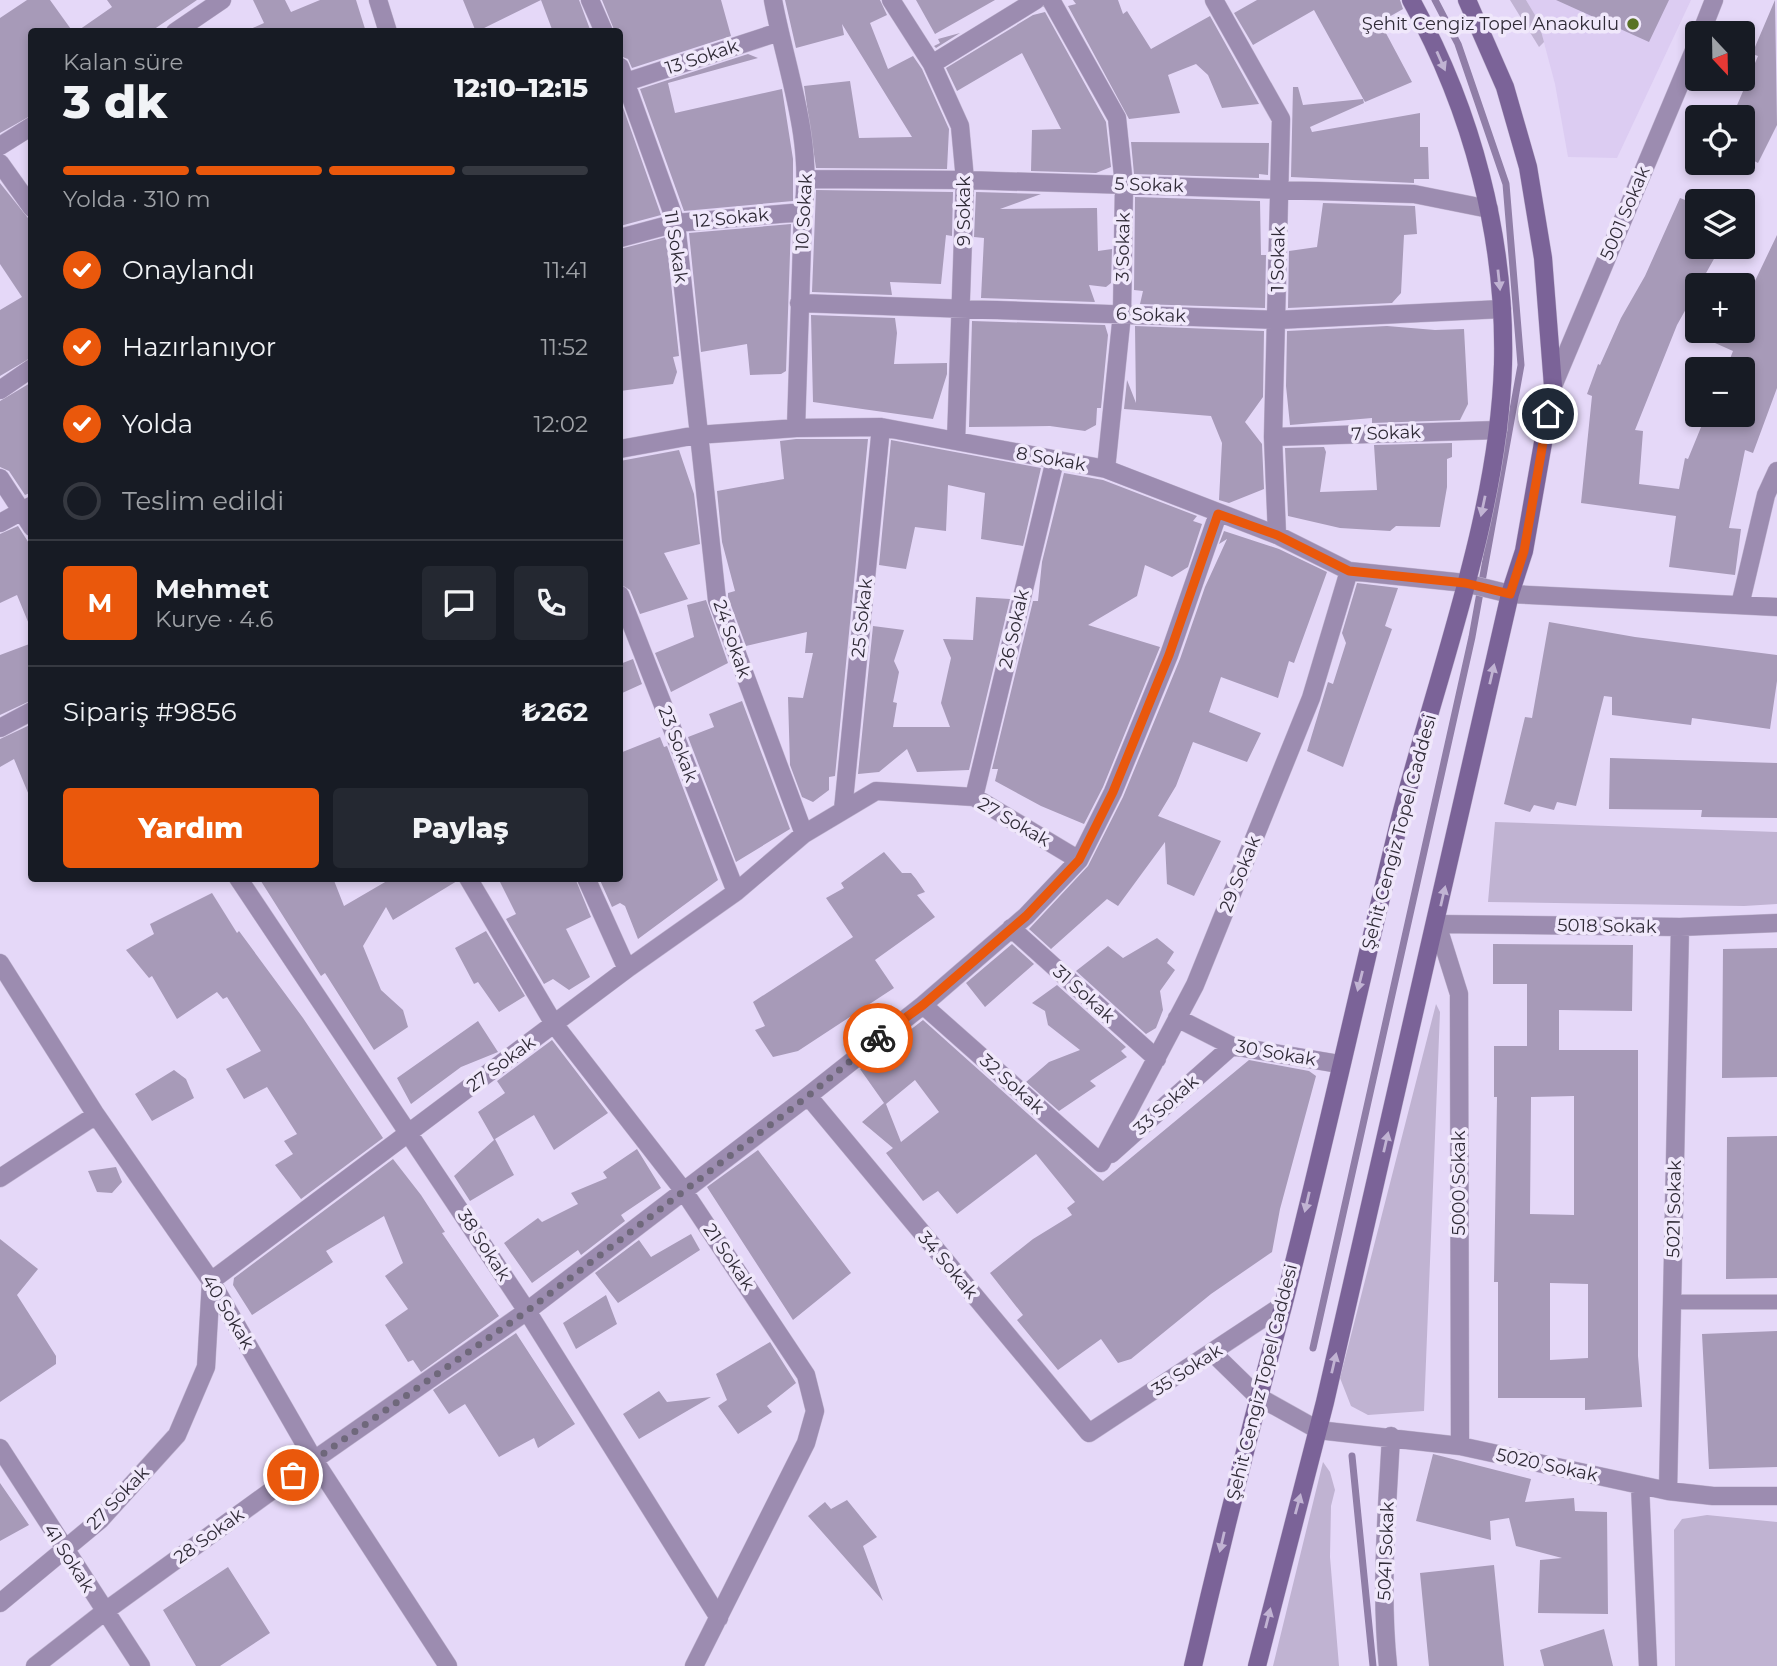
<!DOCTYPE html>
<html lang="tr">
<head>
<meta charset="utf-8">
<style>
  body { margin:0; font-family:Montserrat,sans-serif; background:#242831; color:#f1f3f6; height:100vh; display:flex; flex-direction:column; font-size:26px; white-space:nowrap }
  * { box-sizing:border-box; margin:0 }
  p { font-size:23px; color:#9ea1a6 }
  .icon { flex:none; width:38px; height:38px; fill:none; stroke:currentColor; stroke-width:2; stroke-linecap:round; stroke-linejoin:round }
  .map { position:relative; flex:1; overflow:hidden }
  .side { position:absolute; left:28px; top:28px; width:595px; height:854px; display:flex; flex-direction:column; background:#171b24; border-radius:7px; box-shadow:0 4px 10px #0003 }
  .side>* { flex:none }
  .needle { width:46px; rotate:158deg }
  .fabs { position:absolute; left:1685px; top:21px; display:grid; gap:14px }
  .fabs a { display:grid; place-items:center; width:70px; height:70px; border-radius:7px; background:#171b24; box-shadow:0 4px 10px #0003; font-size:35px }
  .pin { position:absolute; display:grid; place-items:center; width:60px; height:60px; color:#fff; margin:-30px; border:4px solid #fff; border-radius:50%; box-shadow:0 2px 7px #0007 }
  .courier { position:absolute; display:grid; place-items:center; width:70px; height:70px; margin:-35px; border:5px solid #ea580c; border-radius:50%; background:#fff; color:#222; box-shadow:0 2px 9px #0007 }
  .headline em { font-style:normal; font-weight:800 }
  .headline div { display:flex; flex-direction:column-reverse }
  .headline { display:flex; align-items:center; justify-content:space-between; height:119px; padding:0 35px }
  h1 { font-size:46px; font-weight:800; line-height:52px }
  .bar { display:grid; grid-template-columns:repeat(4,1fr); gap:10px 7px; align-content:center; height:84px; padding:0 35px }
  .bar i { height:9px; border-radius:5px; background:#363941 }
  .bar .selected { background:#ea580c }
  .bar p { grid-column:span 4 }
  .line { display:flex; align-items:center; gap:18px; padding:0 35px; border-top:2px solid #363941 }
  .line div { flex:1 }
  .round { display:grid; place-items:center; flex:none; width:74px; height:74px; border-radius:7px; background:#242831 }
  ol { padding:0 35px; list-style:none }
  li { display:flex; align-items:center; gap:21px; height:77px }
  li p { margin-inline-start:auto }
  li .icon { padding:7px; border-radius:50%; background:#ea580c; color:#fff; stroke-width:4 }
  li:last-child { color:#9ea1a6 }
  li i { width:38px; height:38px; border:4px solid #363941; border-radius:50% }
  .button { display:flex; gap:14px; margin-top:auto; padding:14px 35px }
  .button a { flex:1; height:80px; border-radius:7px; background:#ea580c; color:#fff; font-size:28px; font-weight:800; line-height:80px; text-align:center }
  .button a+a { background:#242831; color:#f1f3f6 }
  .map>svg:first-child { display:block }
  .built { fill:#dcccf2 }
  .green { fill:#c0b3d2 }
  .lines { fill:none; stroke-linecap:round; stroke-linejoin:round }
  .stream { stroke:#907ea7; stroke-width:7 }
  .building { fill:#a79ab8; fill-rule:evenodd }
  .lane-casing { stroke:#c1b5d1; stroke-width:16 }
  .street-casing { stroke:#c1b5d1; stroke-width:19 }
  .secondary-casing { stroke:#c1b5d1; stroke-width:19 }
  .lane { stroke:#9c8cb0; stroke-width:14 }
  .street { stroke:#9c8cb0; stroke-width:18 }
  .secondary { stroke:#7b6398; stroke-width:18 }
  .oneway { fill:#c1b3d3 }
  .done { stroke:#6f687b; stroke-width:7; stroke-dasharray:0 12.6 }
  .route { stroke:#ea580c; stroke-width:9 }
  .poi-dot { fill:#5a7325; stroke:#f0e8fb; stroke-width:2.5 }
  .labels { text-anchor:middle; dominant-baseline:central; stroke-width:7; stroke-linejoin:round; paint-order:stroke }
  .poi-label { font-size:18px; fill:#302b37; stroke:#f0e8fb; text-anchor:end }
  .street-label { font-size:18px; fill:#302b37; stroke:#f0e8fb }
</style>
</head>
<body>
<div class="map">
<svg width="1777" height="1666" viewBox="0 0 1777 1666">
  <rect width="100%" height="100%" fill="#e5d8f8"/>
  <path class="built" d="M1526,0h165l-74,158 -49,-1 -13,-73 -17,-64z"/>
  <path class="green" d="M1510,0h16l12,20 6,22 -5,5z
    M1495,822l282,10v72l-33,2 -256,-4z
    M1436,1004l4,8 -16,399 -56,4 -17,-9 -11,-28z
    M1323,1462l7,10 5,18 -4,16 -1,51 9,109h-66z
    M1707,1515l70,7v144h-102l-1,-136 8,-11z"/>
  <g class="lines">
    <path class="stream" d="M1313,1348l159,-711 49,-272 -15,-181 -48,-140 -23,-44
      M1352,1456l21,210"/>
  </g>
  <path class="building" d="M27,0h23l23,32h-41v83l-32,18v-115z
    M107,0h90l-47,32h-74l36,-25z
    M253,0h32l6,12 29,-12h36l10,32h-122l20,-9z
    M463,0h116l12,32h-38l-12,-32 -65,32z
    M602,0h119l10,36 -99,32 -4,-9 -8,-3v-24h-5z
    M785,0h95l7,15 -17,8 18,46 25,-13 9,13 27,60 -2,40 -131,-1 -12,-82 46,-5 9,57 53,-1 -70,-113 2,11 -48,13z
    M916,0h79l-60,34z
    M1073,0h45l5,14 4,-3 24,38 59,-33 49,88 -37,4 -14,-33 -12,-11 -28,11 12,38 -51,6 -61,-113 8,-2z
    M1257,0h143l3,9 -23,13 32,60 -47,20 -51,-92 -61,35 -19,-32z
    M1556,0h113l-20,42z
    M1775,0l2,125 -19,38 -15,-8v-38h-11l26,-61 -6,-2z
    M1045,12l61,110 5,45 -15,6 -65,-2 1,-41 29,-1 -39,-76 -65,38 -11,-23 87,-53z
    M960,33l-24,15 -2,-2 6,-3 -2,-4z
    M748,54l10,4 -90,25 7,30 107,-24 11,70v42l-109,10 -44,-122z
    M1293,87h5l5,18 60,-6 1,4 -54,24 2,5 108,-19v34h8l1,32h-15v4l-123,-6z
    M620,99l41,116 -41,11z
    M1131,142l138,1 -1,32 -9,-1v4l-125,-4z
    M0,183l32,40v134l-32,19v-66l22,-13 -22,-33z
    M816,190l137,2 -1,44 -6,-1 -5,49 -51,-2 2,13 -80,-3z
    M976,192l65,2 -41,15 97,-1 1,43 14,-2 -1,34 -5,4 -17,-2 6,17 -114,-4 3,-60 -10,-1z
    M1135,197l125,4 1,54h5l-1,53 -125,-4 3,-13 -9,-1z
    M1680,198l18,7v44l17,8 -38,68 -42,105 8,1 -4,53 40,5 6,-31 3,1 18,-44h37v-46h-17l7,-18 -45,-20h55v-25l34,-71v153l-24,65 -8,-3 -16,78 12,1 -6,46 -66,-8 7,-51 -95,-13 11,-107 -5,-2 11,-30 2,1 21,-47 24,-42z
    M1323,203l92,3 2,28 -13,1 -3,58 -9,10 -104,5 1,-57 28,-4z
    M791,224l-5,147 -5,3 -31,1 -3,-31 -46,8 -12,-119z
    M666,237l13,119 -6,1 4,15 -4,12 -53,7v-142z
    M811,315l84,3 2,15 -3,31 53,-1v11l-14,45 -120,-17z
    M972,321l133,4 3,10 -7,73h-4l-1,17 -11,6 -35,-5 -81,1z
    M1135,326l129,5 -1,66 -18,25 17,22 2,45 -35,14 -10,-3 3,-57 -11,-27 -87,-7 3,-29 9,23z
    M1387,326l48,4 29,-1 4,75 -8,16 -88,3v-5l-82,7 -4,-39 1,-55z
    M32,382v110l-7,3 -16,-24 -9,-4v-66z
    M796,439h72l-33,337 -6,1v13l-16,12 -11,-5 -12,-32 -2,-68 15,1 10,-45h-8l2,-21 -61,14 -18,-49v-4l7,-2 -13,-49 -5,-51 67,-12 -4,-38z
    M891,440l150,28 -18,78 -42,-7 4,-46 -37,-8 -2,46 -31,-4 -9,42 -27,-4z
    M1452,443v14l-5,2v28l-7,40 -44,-1 -6,5 -50,-3 -52,-12 -3,-68 39,-1 2,5 -6,40 57,-2 -3,-45z
    M679,450l15,44 6,50 -36,9 24,46 -48,15 -10,-24 -10,-6v-123z
    M1064,473l39,7 94,36 -4,5 9,3 -14,43 -16,10 -27,-12 -8,31 -49,29 72,22 -57,140 -19,37 -43,-18 -46,-25 3,-12h-6l41,-168h5l4,-39z
    M18,526l14,22 -1,81 -14,-34 -17,8v-69z
    M1224,531l55,18 48,23 -33,91 -5,-2 -11,37 -57,-21 -12,35 52,21 -14,29 -54,-20 -17,44 -18,30 63,25 -27,55 -27,-12 -2,-42 -47,64 -11,-7 -56,50 -22,-20 59,-63 35,-69 57,-138 25,-72 22,-48 -8,5z
    M1357,583l41,5 -13,38 7,3 -49,138 -36,-16 21,-69 5,2 13,-41 -4,-10z
    M976,597l34,2 -41,171 -52,2 -10,-23 -28,23 -21,2 15,-148 31,4 -10,31 5,11 -6,30 4,1 -4,24h57l-9,-24 10,-45 -8,-19 30,1z
    M706,600l22,63 -57,29 -16,-39 39,-16 -7,-32z
    M1549,622l86,15 142,18v26l-7,48 -78,-11 -1,7 -79,-10v-18l-8,-1 -28,110 -19,-4 -3,8 -20,-5 -4,7 -26,-8 21,-87 7,1z
    M32,643v57l-32,15v-60z
    M633,659l9,25 -22,10v-30z
    M742,701l48,128 -54,33 -48,-125 26,-10 -5,-13z
    M32,724v76h-1l-17,-41 -14,8v-28z
    M660,737l4,10 3,-1 51,134 -80,59 -13,-33 -5,-3 -8,4 -13,-29h21v-125z
    M1610,758l167,5v55l-76,-1 1,-7 -93,-1z
    M884,852l18,21h9l5,6 9,13 -8,3 18,22 -60,43 19,28 -96,63 -25,6 -18,-27 10,-4 -12,-24 100,-65 -27,-39 18,-10 -3,-5z
    M259,878h74l11,28 48,-28h65v3l-64,39 -7,-13 -23,39 18,44 22,20 5,17 -34,23 -49,-77 -4,3z
    M498,878h77l16,39 -25,12 24,48 -21,13 -16,-11 -9,5 -38,-65 10,-5z
    M212,893l25,40 2,-2 64,87 80,120 -82,61 -26,-34 18,-11 -9,-13 13,-7 -30,-47 -23,12 -18,-30 35,-18 -34,-54 -4,2 -6,-7 -40,27 -25,-43 -3,2 -23,-28 28,-16 -4,-10z
    M486,931l39,65 -26,16 -21,-30 -4,2 -19,-36z
    M1157,938l17,14 -7,11 8,7 -15,21 3,19 -7,18 -10,6 -70,-63 32,-25 15,12z
    M1012,944l22,20 -49,43 -19,-24z
    M1493,944l140,1 -1,66 -73,-1v40h79v306l4,51 -57,3v-12h-87v-116h-4l3,-185h-3v-51h33v-62h-34zM1574,1096v119l-44,-1 1,-117zM1550,1283l38,1v74l-38,2z
    M1777,948v129l-55,1 1,-129z
    M1057,985l69,62 -5,4 6,6 -37,24 6,5 -37,25 -33,-29 23,-20 31,-12 -32,-25 -3,-14 -13,-8z
    M923,1020l180,161 146,-121 60,11 7,5 -36,133 -8,43 -61,42 -80,65 -13,4 -17,-24 -43,31 -41,-50 6,-5 -33,-42 43,-34 39,-24 -5,-7 8,-6 -39,-48 -79,60 -19,-23 -15,10 -37,-48 7,-5 -31,-26 22,-19 -24,-34zM915,1080l24,32 -38,30 -15,-38z
    M478,1021l20,31 -37,15 -50,37 -14,-26z
    M552,1040l56,73 -54,37 -20,-35 -39,24 19,36 -44,26 -16,-25 40,-36 -16,-28 27,-19 -8,-12z
    M174,1070l12,9 8,19 -42,23 -17,-27z
    M1777,1136v142l-51,1 1,-142z
    M637,1149l24,39 -40,27 4,6 -44,34 -3,-5 -46,33 -28,-40 34,-25 4,4 36,-18 -7,-11 36,-15 -4,-6z
    M758,1150l93,123 -58,47 -86,-133z
    M393,1159l28,36 24,37 -3,1 57,83 -78,56 -8,-12 -5,2 -23,-37 23,-16 -23,-33 18,-13 -19,-47 -58,35 7,11 -81,53 -19,-30 1,-7z
    M116,1167l6,15 -10,11 -15,-1 -9,-21z
    M691,1234l9,16 -82,53 -23,-30 44,-33 12,17z
    M0,1239l38,30 -21,26 39,61v8l-56,38z
    M606,1295l11,29 -41,25 -13,-26z
    M1777,1331v136l-68,2 -7,-135z
    M516,1333l59,91 -37,24 -4,-10 -35,19 -34,-53 -16,10 -16,-24z
    M770,1342l26,41 -29,23 5,6 -34,22 -20,-28 9,-6 -11,-26z
    M659,1391l8,11 44,-5 -72,42 -16,-25z
    M1433,1454l98,25 -6,23 49,-4 1,13 32,1 1,102 -70,-1 2,-53 22,-2 -46,-12 -7,-28 -19,3 1,19 -75,-19z
    M0,1483l29,42 -29,16z
    M847,1500l30,37 -14,9 20,55 -75,-85 17,-14 6,7z
    M1494,1565l10,101h-75l-9,-93z
    M228,1567l42,66 -50,33h-24l-33,-56z
    M1604,1629l9,37h-69l-4,-16z"/>
  <g class="lines">
    <g class="lane-casing">
      <path id="lane" d="M1672,1302h105"/>
    </g>
    <g class="street-casing">
      <path id="street" d="M378,0l10,32
        M590,0l14,32
        M773,0c13,70 41,139 30,212l-7,216
        M891,0l41,64 28,62 5,54 -9,261
        M1051,0l66,118 7,67 -2,129 -16,155
        M1214,0l67,119 -8,318 4,98
        M175,32l47,-32
        M1701,33l13,-33
        M932,64l104,-64
        M620,67l56,156 41,377 87,234
        M626,82l153,-50
        M0,146l32,-20
        M0,163l32,45
        M808,179l157,1 449,14 75,15
        M620,238l56,-15 127,-11
        M799,303l478,17 225,-11
        M1553,386l145,-345
        M0,390l32,-22
        M1273,437l225,-7
        M620,449l77,-14 99,-7 85,-1 225,42 171,66 72,36 116,12 45,11 267,13
        M0,478l32,49
        M0,523l31,-17
        M620,595l116,297
        M1740,605l26,-110 11,-24
        M0,728l32,-17
        M974,797l81,-337
        M843,810l38,-383
        M238,878l289,433 192,307
        M468,878l86,146 129,166 123,185 9,36 -9,32 -112,223
        M586,878l41,91
        M1011,928l146,131
        M0,963l96,152 115,166 103,179 134,206
        M923,1005l178,158
        M1177,1018l55,28 107,18
        M808,1096l281,337 194,-128
        M1111,1154l121,-108
        M1101,1163l94,-178 116,-287 38,-127
        M0,1178l96,-63
        M1213,1353l44,43 61,34 142,16 208,45 45,5h64
        M1460,1446l-1,-452 -22,-70 243,3 97,-4
        M0,1448l141,218
        M1640,1485l8,181
        M1668,1491l12,-564
        M0,1603l100,-83 77,-85 29,-68 5,-86 416,-312 109,-77 68,-58 72,-43 98,6 105,63
        M35,1666l69,-54 210,-152 213,-149 281,-215 115,-91 103,-89 53,-56 34,-68 56,-137 49,-141
        M1388,1666c-8,-76 -1,-153 3,-230"/>
    </g>
    <g class="secondary-casing">
      <path id="secondary" d="M1193,1666c28,-121 58,-241 90,-360 42,-162 77,-325 117,-487 37,-145 99,-305 103,-455 3,-126 -31,-254 -92,-364
        M1257,1666l68,-264 185,-808 14,-43 29,-165 -10,-128 -15,-91 -23,-80 -38,-87"/>
    </g>
    <use href="#lane" class="lane"/>
    <use href="#street" class="street"/>
    <use href="#secondary" class="secondary"/>
  </g>
  <defs><path id="oneway-solid" d="M-6-.8H1V-3.2L6.5 0L1 3.2V.8H-6Z" transform="scale(1.75)"/></defs>
  <g class="oneway">
    <use href="#oneway-solid" transform="translate(1441 61) rotate(66)"/>
    <use href="#oneway-solid" transform="translate(1499 280) rotate(84)"/>
    <use href="#oneway-solid" transform="translate(1483 506) rotate(102)"/>
    <use href="#oneway-solid" transform="translate(1492 674) rotate(-77)"/>
    <use href="#oneway-solid" transform="translate(1443 896) rotate(-77)"/>
    <use href="#oneway-solid" transform="translate(1360 981) rotate(104)"/>
    <use href="#oneway-solid" transform="translate(1386 1142) rotate(-77)"/>
    <use href="#oneway-solid" transform="translate(1307 1202) rotate(103)"/>
    <use href="#oneway-solid" transform="translate(1334 1363) rotate(-77)"/>
    <use href="#oneway-solid" transform="translate(1298 1504) rotate(-75)"/>
    <use href="#oneway-solid" transform="translate(1222 1542) rotate(103)"/>
    <use href="#oneway-solid" transform="translate(1268 1618) rotate(-76)"/>
  </g>
  <g class="lines">
    <path class="done" d="M293,1475l234,-164 281,-215 70,-58"/>
    <path class="route" d="M878,1038l45,-33 103,-89 53,-56 34,-68 56,-137 49,-141 59,21 72,36 116,12 45,11 14,-43 24,-137"/>
  </g>
  <circle class="poi-dot" cx="1633" cy="24" r="7"/>
  <g class="labels">
    <g class="poi-label">
      <text x="1619" y="24">Şehit Cengiz Topel Anaokulu</text>
    </g>
    <g class="street-label">
      <text transform="translate(702 57) rotate(-18)">13 Sokak</text>
      <text transform="translate(1149 185) rotate(2)">5 Sokak</text>
      <text transform="translate(964 211) rotate(-90)">9 Sokak</text>
      <text transform="translate(804 212) rotate(-87)">10 Sokak</text>
      <text transform="translate(1625 213) rotate(-67)">5001 Sokak</text>
      <text transform="translate(731 218) rotate(-5)">12 Sokak</text>
      <text transform="translate(676 247) rotate(81)">11 Sokak</text>
      <text transform="translate(1123 247) rotate(-89)">3 Sokak</text>
      <text transform="translate(1278 259) rotate(-89)">1 Sokak</text>
      <text transform="translate(1151 315) rotate(2)">6 Sokak</text>
      <text transform="translate(1386 433) rotate(-2)">7 Sokak</text>
      <text transform="translate(1051 459) rotate(10)">8 Sokak</text>
      <text transform="translate(862 618) rotate(-84)">25 Sokak</text>
      <text transform="translate(1014 629) rotate(-77)">26 Sokak</text>
      <text transform="translate(732 639) rotate(71)">24 Sokak</text>
      <text transform="translate(678 744) rotate(69)">23 Sokak</text>
      <text transform="translate(1014 822) rotate(30)">27 Sokak</text>
      <text transform="translate(1399 832) rotate(-75)">Şehit Cengiz Topel Caddesi</text>
      <text transform="translate(1240 874) rotate(-68)">29 Sokak</text>
      <text transform="translate(1607 926) rotate(1)">5018 Sokak</text>
      <text transform="translate(1084 994) rotate(42)">31 Sokak</text>
      <text transform="translate(1276 1053) rotate(10)">30 Sokak</text>
      <text transform="translate(501 1064) rotate(-37)">27 Sokak</text>
      <text transform="translate(1012 1084) rotate(42)">32 Sokak</text>
      <text transform="translate(1166 1105) rotate(-42)">33 Sokak</text>
      <text transform="translate(1459 1183) rotate(-90)">5000 Sokak</text>
      <text transform="translate(1674 1209) rotate(-89)">5021 Sokak</text>
      <text transform="translate(484 1245) rotate(57)">38 Sokak</text>
      <text transform="translate(729 1257) rotate(56)">21 Sokak</text>
      <text transform="translate(948 1265) rotate(50)">34 Sokak</text>
      <text transform="translate(228 1312) rotate(59)">40 Sokak</text>
      <text transform="translate(1187 1370) rotate(-33)">35 Sokak</text>
      <text transform="translate(1262 1382) rotate(-76)">Şehit Cengiz Topel Caddesi</text>
      <text transform="translate(1547 1465) rotate(12)">5020 Sokak</text>
      <text transform="translate(118 1498) rotate(-46)">27 Sokak</text>
      <text transform="translate(209 1536) rotate(-36)">28 Sokak</text>
      <text transform="translate(1386 1551) rotate(-88)">5041 Sokak</text>
      <text transform="translate(69 1558) rotate(57)">41 Sokak</text>
    </g>
  </g>
</svg>
<div class="fabs">
<a><svg class="needle" viewBox="-14 -14 28 28"><path d="M0-13l5 13h-10z" fill="#e53935"/><path d="M0 13l5-13h-10z" fill="#9ea1a6"/></svg></a>
<a><svg class="icon" aria-label="locate" viewBox="0 0 24 24"><circle cx="12" cy="12" r="6"/><path d="M12 2v4M12 18v4M2 12h4M18 12h4"/></svg></a>
<a><svg class="icon" aria-label="layers" viewBox="0 0 24 24"><path d="M12 4l9 5-9 5-9-5zM3 14l9 5 9-5"/></svg></a>
<a>+</a>
<a>−</a>
</div>
<div class="pin" style="left:293px;top:1475px;background:#ea580c"><svg class="icon" aria-label="bag" viewBox="0 0 24 24"><path d="M5 8h14l-1 12H6zM9 8a3 3 0 0 1 6 0"/></svg></div>
<div class="pin" style="left:1548px;top:414px;background:#1f2937"><svg class="icon" aria-label="home" viewBox="0 0 24 24"><path d="M3 11l9-7 9 7M6 9v11h12V9"/></svg></div>
<div class="courier" style="left:878px;top:1038px"><svg class="icon" aria-label="bike" viewBox="0 0 24 24"><circle cx="6" cy="16" r="4"/><circle cx="18" cy="16" r="4"/><path d="M6 16l4-8h5l3 8M10 8l3 8H6M13 5h3"/></svg></div>
<section class="side">
<div class="headline"><div><h1>3 dk</h1><p>Kalan süre</p></div><em>12:10–12:15</em></div>
<div class="bar"><i class="selected"></i><i class="selected"></i><i class="selected"></i><i></i><p>Yolda · 310 m</p></div>
<ol>
<li><svg class="icon" aria-label="check" viewBox="0 0 24 24"><path d="M5 12l5 5 9-10"/></svg>Onaylandı<p>11:41</p></li>
<li><svg class="icon" aria-label="check" viewBox="0 0 24 24"><path d="M5 12l5 5 9-10"/></svg>Hazırlanıyor<p>11:52</p></li>
<li><svg class="icon" aria-label="check" viewBox="0 0 24 24"><path d="M5 12l5 5 9-10"/></svg>Yolda<p>12:02</p></li>
<li><i></i>Teslim edildi</li>
</ol>
<div class="line" style="height:126px"><b class="round" style="background:#ea580c;color:#fff">M</b><div><b>Mehmet</b><p>Kurye · 4.6</p></div><a class="round"><svg class="icon" aria-label="chat" viewBox="0 0 24 24"><path d="M4 5h16v11H9l-5 4z"/></svg></a><a class="round"><svg class="icon" aria-label="phone" viewBox="0 0 24 24"><path d="M5 4h4l2 5-3 2q2 4 5 5l2-3 5 2v4C11 20 4 13 5 4z"/></svg></a></div>
<div class="line" style="height:91px"><div>Sipariş #9856</div><b>₺262</b></div>
<div class="button"><a>Yardım</a><a>Paylaş</a></div>
</section>
</div>
</body>
</html>
